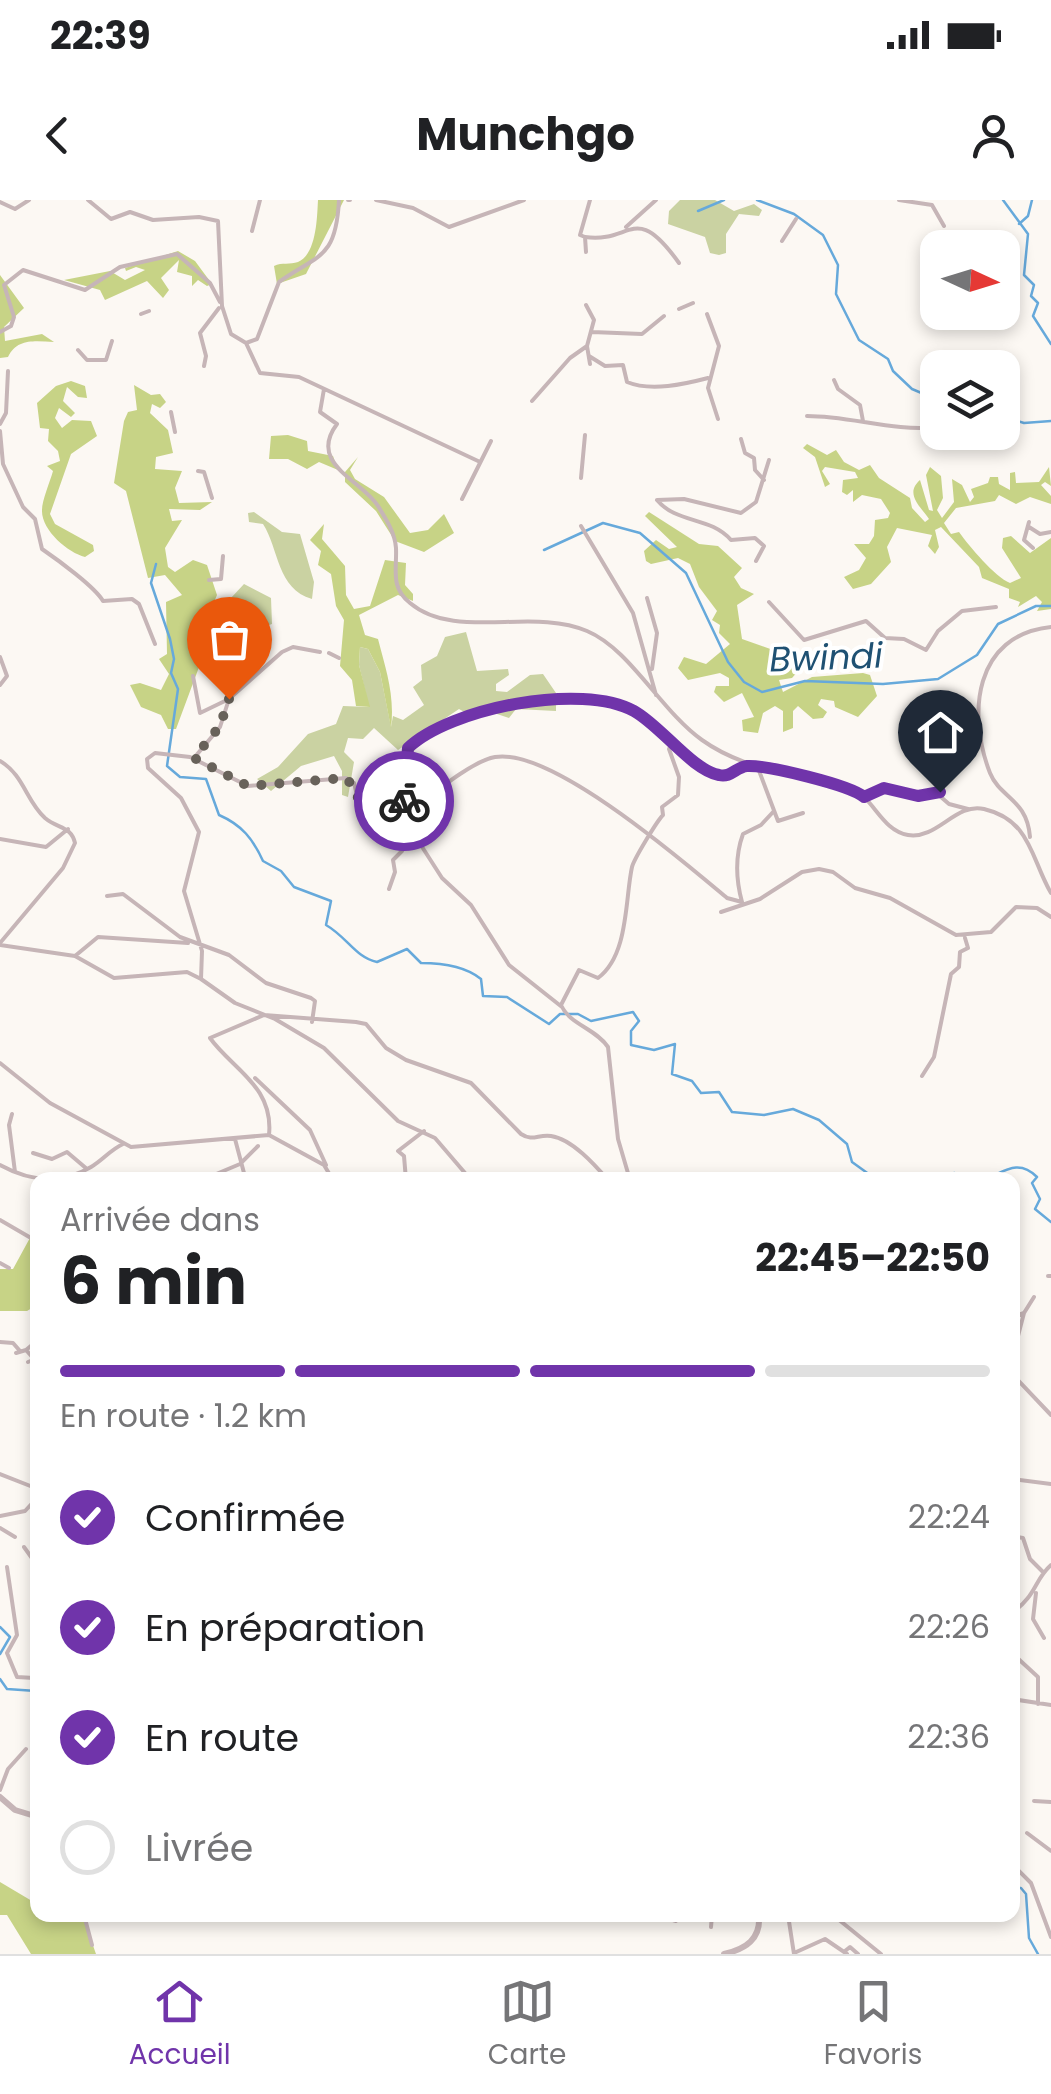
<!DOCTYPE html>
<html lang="fr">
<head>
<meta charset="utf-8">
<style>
  body { margin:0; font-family:Poppins,sans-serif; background:#f2f2f2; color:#202124; height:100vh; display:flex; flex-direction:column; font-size:38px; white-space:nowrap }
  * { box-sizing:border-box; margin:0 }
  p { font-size:32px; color:#757577 }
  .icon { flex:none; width:55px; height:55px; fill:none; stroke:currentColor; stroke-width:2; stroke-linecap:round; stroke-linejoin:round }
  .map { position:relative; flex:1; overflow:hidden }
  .sheet { position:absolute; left:30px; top:972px; width:990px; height:750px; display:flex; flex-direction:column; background:#fff; border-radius:20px; box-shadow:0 5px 15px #0003 }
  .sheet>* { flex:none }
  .needle { width:65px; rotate:94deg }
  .buttons { position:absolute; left:920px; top:30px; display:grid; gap:20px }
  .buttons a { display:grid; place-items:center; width:100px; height:100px; border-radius:20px; background:#fff; box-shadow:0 5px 15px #0003; font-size:50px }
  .pin { position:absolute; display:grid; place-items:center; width:85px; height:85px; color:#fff; margin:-102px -42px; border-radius:50% 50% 50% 0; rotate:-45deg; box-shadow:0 0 10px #0007 }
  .pin .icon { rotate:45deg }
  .courier { position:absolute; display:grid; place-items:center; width:100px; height:100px; margin:-50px; border:8px solid #7034aa; border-radius:50%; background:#fff; color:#222; box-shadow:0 2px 12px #0007 }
  .overview em { font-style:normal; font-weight:700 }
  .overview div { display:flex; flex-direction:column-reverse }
  .overview { display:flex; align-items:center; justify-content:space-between; height:170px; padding:0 30px }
  h1 { font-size:65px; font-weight:700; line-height:75px }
  .bar { display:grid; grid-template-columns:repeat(4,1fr); gap:15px 10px; align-content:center; height:120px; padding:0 30px }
  .bar i { height:12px; border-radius:8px; background:#e0e0e0 }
  .bar .on { background:#7034aa }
  .bar p { grid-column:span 4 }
  ol { padding:0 30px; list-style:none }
  li { display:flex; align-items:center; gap:30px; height:110px }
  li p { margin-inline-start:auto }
  li .icon { padding:10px; border-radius:50%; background:#7034aa; color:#fff; stroke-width:4 }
  li:last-child { color:#757577 }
  li i { width:55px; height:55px; border:5px solid #e0e0e0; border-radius:50% }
  .status { display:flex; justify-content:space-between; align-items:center; height:70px; padding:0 50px; background:#fff; direction:ltr }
  .status svg { height:28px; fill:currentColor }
  header { display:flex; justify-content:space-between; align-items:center; height:130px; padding:0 30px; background:#fff; font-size:45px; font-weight:700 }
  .tab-bar { display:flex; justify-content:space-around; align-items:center; height:140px; border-top:2px solid #e0e0e0; background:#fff; font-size:28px; color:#757577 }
  .tab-bar a { display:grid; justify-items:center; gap:5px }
  .tab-bar .on { color:#7034aa }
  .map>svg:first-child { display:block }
  .green { fill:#cad2a2 }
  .forest { fill:#c7d386 }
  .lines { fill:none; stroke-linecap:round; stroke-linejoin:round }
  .stream { stroke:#66a9db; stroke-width:2.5 }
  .minor { stroke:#c6b5b7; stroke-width:4 }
  .tertiary { stroke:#c6b5b7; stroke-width:6 }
  .done { stroke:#68625a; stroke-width:10; stroke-dasharray:0 18 }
  .route { stroke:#7034aa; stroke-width:12 }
  .labels { text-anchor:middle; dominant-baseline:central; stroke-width:8; stroke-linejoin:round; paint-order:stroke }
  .water-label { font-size:35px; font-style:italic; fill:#1f5173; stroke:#fff }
</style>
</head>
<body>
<div class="status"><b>22:39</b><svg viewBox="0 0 49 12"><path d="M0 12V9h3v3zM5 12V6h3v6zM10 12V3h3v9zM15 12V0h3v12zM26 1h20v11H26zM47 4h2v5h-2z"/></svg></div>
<header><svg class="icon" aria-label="back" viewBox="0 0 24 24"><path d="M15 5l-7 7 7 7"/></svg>Munchgo<svg class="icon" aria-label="person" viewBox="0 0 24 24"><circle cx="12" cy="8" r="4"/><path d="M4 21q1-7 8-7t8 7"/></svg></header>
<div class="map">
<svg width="1051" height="1754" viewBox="0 0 1051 1754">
  <rect width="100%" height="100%" fill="#fcf8f3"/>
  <path class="green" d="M680,0h35l19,11 20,-7 8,6 -3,6 -20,-2 -13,20v19l-7,2 -9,-2 -5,-16 -37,-13 1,-13z
    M254,312l28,20 18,2 14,48 -2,17c-35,-10 -33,-50 -49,-75l-14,-2 -1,-9z
    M244,384l27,14 1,26 -27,9 -15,-34z
    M466,432l11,39 31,-2 1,6 -13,9v7l11,1 23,-17 13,-1 13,19v18l-40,-2 -7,9 -18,-6 -18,5 -14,-8 -61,41 -24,-22 -11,11 -15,-1 -4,14 10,10 -6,35 -6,-2v-24l-8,-15 -33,10 -30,25 -14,-12 21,-12 30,-33 28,-10 7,-18 26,1 -10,-42 1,-18 8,2 12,23 11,55 2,-11 10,4 21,-15 -11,-18 9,-7 -1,-15 16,-9 8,-19z"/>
  <path class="forest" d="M318,0h26l-38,74 -29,10 -3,-18c8,-4 16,-1 24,-4 19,-8 19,-46 20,-62z
    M178,51l17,10 17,23 -5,2 -9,-6 -6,6v-10l-15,-4 2,-12 -18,18 8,12 -6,8 -16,-17 -42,19 -5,-10 -36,-10 46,-9 15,9 20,-10 -9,-3 -10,4 -1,-3z
    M0,75l24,33 -20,19 1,14 37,-7 12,8c-19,-1 -37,-4 -46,15l-8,1z
    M71,181l14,5 2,12 -9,-1 -11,-10 -4,14 12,12 -4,4 -12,-9 -4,10 7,10 10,-8 19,1 6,15 -26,18 -21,60 5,10 38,21 1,6 -9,6c-17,-4 -44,-27 -43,-47 0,-10 8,-28 11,-39l-6,-5 13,-5 -2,-10 -10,-10 1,-12 -9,-1 -3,-25 19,-17z
    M134,185l17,10 9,-1 6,8 -6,6 -8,-4 -2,9 18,17 5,23 -17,4 -1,12 27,2 -7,17 4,15 33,-1 -12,8 -31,-1 3,12 10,-1 -17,28 3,19 7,5 18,-12 14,5 10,30 -11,26 -4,38 -26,70h-8l-7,-14 -20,-8 -11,-22 10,-2 21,7 8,-16 -10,-15 8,-5 -1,-52 16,-7 -17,-20 -17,3 -22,-87 -12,-8 10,-62 4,-9 9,-2z
    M288,235l19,6 1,10 25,5 5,14 -19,-8 -12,7 -19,-10h-19l2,-23z
    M807,244l20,11 9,-5 8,12 15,8 11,-5 9,13 31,20 2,10 13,14 4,-3c-8,-12 -25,-25 -9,-39l9,30 4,1 -7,-36 4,-8 11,9 2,22 -6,12 5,8 12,-16 -2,-23 10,6 8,17 4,-5 -3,-8 17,-6 2,-6h8l1,7 11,6v-17l5,-1 1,11 23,-1 10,-15 2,19 -6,-4 -4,3 10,11v8l-21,-7 -14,7 -17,-9 -4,6 -39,7 -12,15 7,11 8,-2c10,14 36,45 51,51l11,-5 -19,-30 1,-10 8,-2 19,17 21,-15v71l-14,2 5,-9 -6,-6 -18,11 2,-5 -11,-4v-9l-27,-11 -3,-11 -38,-40 -6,3 4,17 -4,7 -7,-8 4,-11 -35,-7 -10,19 4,15 -20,22 -18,5 -9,-12 15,-7 7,-12 -12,-14h15l5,-8 1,-16 13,-2 2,-5 -9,-14 -19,-4 -9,7v-12l-6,5 -5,-3 1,-12 15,-2 -3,-6 -30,-5 -3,4 8,13 -5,3 -10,-30 -12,-9z
    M358,257l-8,13 5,9 29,18 26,36 18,-3 16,-16 10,19 -30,19 -29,-11 -19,-30 -31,-29v-10z
    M649,312l50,32 19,2 24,22 -8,9 7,11 13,6 -17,11 5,34 34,12 8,13 22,-2 -14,16 -13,2 4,12 29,-15 51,-4 7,2 7,21 -19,21 -23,-10 -1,-6 -13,-2 -3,6 9,7 -4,6 -10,1 -15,-13 -5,5v17l-10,4v-21l-8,-5 -12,7 -5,20 -15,-2 -1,-11 12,-3 -12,-24 -18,9 -10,-10 2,-6h13v-8l-9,-5 -32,7 -10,-12 6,-11 22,7 24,-20 -11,-11 1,-8 -8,-5 5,-9 -18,-24 -9,-23 -12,-6 -27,6 -5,-3 -2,-10 12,-11 13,9 8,-2 -32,-31z
    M324,324l-2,15 23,27 1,29 8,14 16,-3 15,-46 21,3 -1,22 8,9v7l-15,-6 -39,20 6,20 13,4c8,31 17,56 13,89l-11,-56 -12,-23 -8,-2 -1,18 11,42 -14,-1 -4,-26 -12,-14 4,-46 -8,-14 -5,-32 -13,-9 3,-14 -11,-11z
    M37,1025v80l-10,6h-27v-42h13z
    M0,1682l37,22 1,11 46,5 12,34h-65l-24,-39h-7z"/>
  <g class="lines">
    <path class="stream" d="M757,0l37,14 29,21 15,30 -2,29 23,46 29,19 5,12 19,18 26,11
      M1003,0l25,34 -4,41 10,10 -3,11 7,7 -5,13 18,28
      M698,11l26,-11
      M1019,24l9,-8 4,-16
      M1002,216l22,7 27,-2
      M544,350l59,-27 37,10 46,40 42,89 16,20 18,10 43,-11 78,3 55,-5 39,-24 21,-31 38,-18h15
      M156,364l-5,19 19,56 4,20 -3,14 7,16 -11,77 13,11 26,2 13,36c23,10 34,24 44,46l18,10 13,16 37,14 -5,24c21,12 30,33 51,37l30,-13 14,14c19,0 44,3 60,16l2,17 24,1 42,27 11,-10h18l13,7 42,-9 6,9 -8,10v14l23,5 21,-6 -3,30 20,7 9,12 18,-1 13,20 32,3 29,-6 26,11 28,24 5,18 25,18
      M906,980h13
      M943,980l11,-7 26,7
      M983,980c21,-8 35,-22 54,-3l-5,6 8,16 -5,10 16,13
      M0,1427l10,10 -10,17
      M0,1479l7,10 29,2
      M1012,1688h9l5,6 3,44 9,16"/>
    <path class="minor" d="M88,0l23,19 19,-7 23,8 46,-3 19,4 4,85 9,28 15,9 11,-4 22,-57c40,-28 57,-23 60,-82
      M348,0h2
      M376,0l37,8 36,19 75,-27
      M899,0l33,5 12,21
      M0,2l15,7 14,-9
      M626,27l30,-27
      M252,31l8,-31
      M585,37c47,7 49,-37 94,26
      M782,41l14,-22
      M586,52l-1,-15 -5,-2 10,-35
      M586,105l8,15 -7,26 3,18
      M679,109l14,-6
      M141,114l8,-3
      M707,114l12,32 -11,42 10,31
      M0,132l11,-6 3,-9 -10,-32 19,-15 62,20 35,-23 57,-13 33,29 10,19
      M592,132l50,2 22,-18
      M246,143l14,30 39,4 179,84
      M78,150l9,10h19l6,-19
      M589,156l16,10 18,-1 4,17c24,10 58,2 81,-4
      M204,166l2,-10 -6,-23 19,-25
      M834,180l4,9 22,16 3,16
      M324,189l-4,23 17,12c-30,40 25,56 41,82 8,13 17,27 18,42 1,22 -6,39 14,55 45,38 122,4 177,28 43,18 74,80 115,109 32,23 66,29 104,39 15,4 30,2 45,9 23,10 30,42 57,47 29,5 48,-33 76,-26 47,11 47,50 67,84
      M532,201l38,-43 17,-12
      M171,212l4,20
      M807,216c45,0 86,16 131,11
      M0,224l6,-11 2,-42
      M0,231l3,33 20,43 12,12 7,30c16,11 53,38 61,52l29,-2 7,5 16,40
      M957,232l24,13 30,-5
      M741,239l4,14 9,5 1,12 9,10
      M198,271l6,1 8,26
      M581,278l4,-43
      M462,299l29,-58
      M657,300l27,-1 57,14 15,-11 13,-42
      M657,300c20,24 53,16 74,40l24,-2 9,8 -8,15
      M1029,322l-5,18 9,8
      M581,326l52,87 23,82
      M1029,327l11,7 11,-2
      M209,380l12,-1 2,-23
      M647,398l10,35 -5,36
      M769,402l35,38 62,-19 19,17 19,1 22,11 12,-19 24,-20 34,-4
      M329,453l10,5
      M0,457l7,19 -7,9
      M193,476l7,37 29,-14
      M194,558l26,-31 9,-28 53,-47 11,-5 27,5
      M0,561c24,14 26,40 45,57 13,11 26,8 30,25l-12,25 -63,75
      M758,568l20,53 25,-8
      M865,597c22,-16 45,3 69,-6l15,13 19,5
      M1030,637c-3,-38 -30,-39 -40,-64 -23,-59 -16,-138 61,-146
      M0,639l46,8 22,-18
      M389,689l6,-17 -2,-12 9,-9 4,-16
      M107,696l16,-2 57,43 49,18 37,28 45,15 4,3 -3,21
      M742,702c-6,-22 -7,-46 1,-68l18,-9 13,-14
      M721,712l39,-13 42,-27 17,-3 14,3 22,16 35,10 66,37 35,-3 25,-25 21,1 14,9
      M0,745l75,11 39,22 73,-6 14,7 34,24 40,16 49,29 74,73 37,17 36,42
      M75,756l23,-19 90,6
      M201,779l1,-28 -18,-60 15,-59 -18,-34 -33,-30 -1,-9 8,-6 35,4 58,29 98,-8 8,5 7,28 14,9 24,-1c22,-15 71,-58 96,-62 56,-10 189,105 232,141l15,4
      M562,807l-53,-42 -38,-60 -29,-27 -25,-39 -11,-4 -7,-16 10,-71c41,-41 173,-66 225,-37 25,13 67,68 93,64 7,-1 13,-6 20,-9
      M0,863l50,40 81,44 138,-12 55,30 9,15
      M922,876l12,-19 17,-83 8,-7 1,-15 8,-4 -3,-10
      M255,878l55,52 16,35
      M12,914l-3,11 6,47
      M269,935c5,-49 -37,-66 -59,-97l54,-23 92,7 10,2 20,24 20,12 65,23 50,51c12,8 17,0 30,2 21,3 44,29 57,44
      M235,939l9,34
      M33,953l19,6 15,-7 20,17
      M0,965c29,16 61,20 91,2 12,-7 19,-17 32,-23
      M202,980l38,-16 18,-18
      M406,980l-2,-24 -6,-5 26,-20
      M630,980l-12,-41 -10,-92c-13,-19 -38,-22 -47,-42l18,-35 19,8c31,-23 27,-80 34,-111 2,-8 25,-46 31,-52l-1,-8 16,-12 1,-18 -10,-28 4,-9
      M0,1020l31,18
      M0,1063l9,5
      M1048,1076h3
      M1012,1117l12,-4 10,-16
      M0,1142l13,1 7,8
      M26,1150l12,-10
      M16,1153l10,-3 8,9
      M1012,1159l12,-46
      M28,1162l10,-4
      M1012,1174l39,41
      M0,1274l38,15
      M1012,1279l39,5
      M0,1316l25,-5 13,-14
      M0,1328l15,9
      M1012,1336l11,2 7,21 13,13
      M24,1347l10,14
      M7,1367l10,68 -10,18 10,24 17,1 3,12 -5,18 6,4
      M1036,1393l-3,26 11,19
      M1012,1413c25,-18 22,-33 39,-48
      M1012,1453l26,24v27
      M1012,1499l39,6
      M0,1590l8,-21 18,-20
      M1034,1601l17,1
      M36,1617l2,23
      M1027,1633l24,18
      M1012,1664l19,19 20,54
      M84,1715l8,30
      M657,1715l19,6
      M788,1715l6,39
      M833,1715l48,39
      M711,1727l1,-12
      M845,1751l5,-4 8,7
      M794,1753l31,-14 22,15"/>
    <path class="tertiary" d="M0,1597l15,13 23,7
      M724,1754c22,-5 37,-15 35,-39"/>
  </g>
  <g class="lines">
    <path class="done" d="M229,499l-9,27 -26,32 54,28 98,-8 10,12 5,20 14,10 24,-1 5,-18"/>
    <path class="route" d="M404,601l4,-53c42,-40 174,-66 226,-37 27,15 58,59 85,64 12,3 17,-8 28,-9 20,-1 103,19 117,31l20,-9 34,8 22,-4"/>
  </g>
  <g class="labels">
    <g class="water-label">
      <text transform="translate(826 457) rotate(-2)">Bwindi</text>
    </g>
  </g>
</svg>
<div class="buttons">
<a><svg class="needle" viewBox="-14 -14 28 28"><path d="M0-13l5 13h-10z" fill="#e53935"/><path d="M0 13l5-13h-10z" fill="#757577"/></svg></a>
<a><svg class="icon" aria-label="layers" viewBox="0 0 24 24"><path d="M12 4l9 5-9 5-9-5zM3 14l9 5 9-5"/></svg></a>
</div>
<div class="pin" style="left:229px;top:499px;background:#ea580c"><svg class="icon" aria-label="bag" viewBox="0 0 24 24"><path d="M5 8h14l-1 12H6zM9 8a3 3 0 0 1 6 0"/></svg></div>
<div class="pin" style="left:940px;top:592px;background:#1f2937"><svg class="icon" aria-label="home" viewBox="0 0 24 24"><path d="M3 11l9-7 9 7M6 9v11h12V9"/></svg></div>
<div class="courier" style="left:404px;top:601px"><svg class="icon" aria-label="bike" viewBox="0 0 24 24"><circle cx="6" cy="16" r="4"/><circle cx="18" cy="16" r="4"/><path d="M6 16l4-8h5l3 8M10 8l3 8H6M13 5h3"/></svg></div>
<section class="sheet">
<div class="overview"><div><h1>6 min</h1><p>Arrivée dans</p></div><em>22:45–22:50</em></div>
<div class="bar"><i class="on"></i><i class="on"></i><i class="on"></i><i></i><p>En route · 1.2 km</p></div>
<ol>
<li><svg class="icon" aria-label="check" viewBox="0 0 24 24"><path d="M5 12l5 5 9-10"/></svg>Confirmée<p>22:24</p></li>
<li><svg class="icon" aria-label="check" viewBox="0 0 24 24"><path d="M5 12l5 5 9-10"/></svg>En préparation<p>22:26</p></li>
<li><svg class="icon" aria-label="check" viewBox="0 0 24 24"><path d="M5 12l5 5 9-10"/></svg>En route<p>22:36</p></li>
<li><i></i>Livrée</li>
</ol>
</section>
</div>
<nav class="tab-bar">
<a class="on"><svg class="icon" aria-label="home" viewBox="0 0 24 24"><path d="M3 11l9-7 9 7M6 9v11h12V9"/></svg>Accueil</a>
<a><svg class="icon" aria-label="map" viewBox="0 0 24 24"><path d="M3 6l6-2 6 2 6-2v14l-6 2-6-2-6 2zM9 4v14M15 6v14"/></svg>Carte</a>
<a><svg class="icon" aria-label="saved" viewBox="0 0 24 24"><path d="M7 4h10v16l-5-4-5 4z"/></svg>Favoris</a>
</nav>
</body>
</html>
